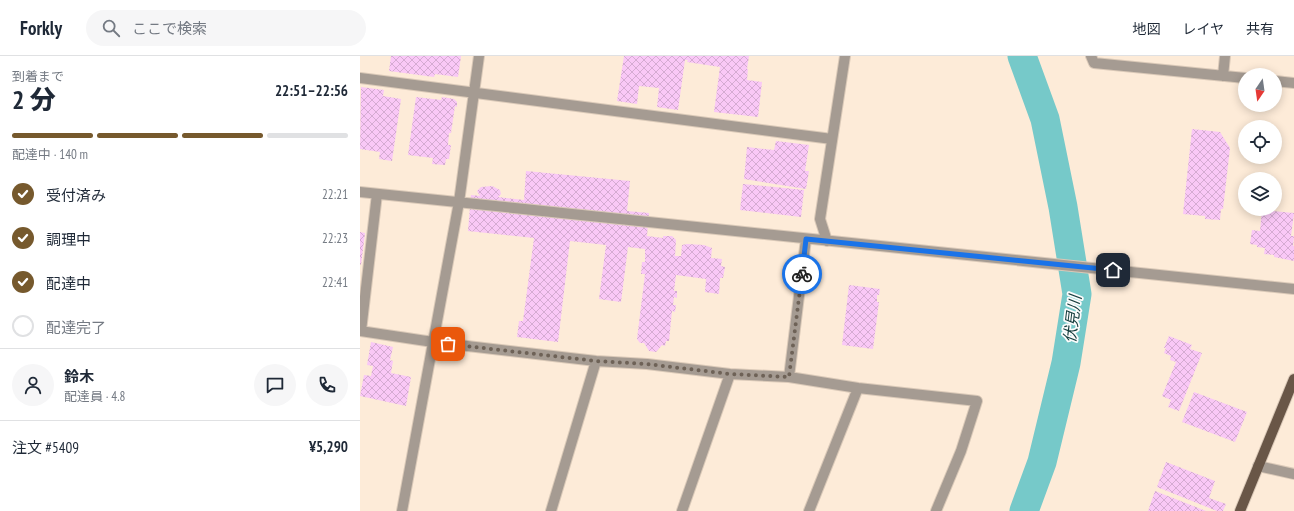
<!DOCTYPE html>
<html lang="ja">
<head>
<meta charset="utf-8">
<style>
  body { margin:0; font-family:"PT Sans Narrow","Noto Sans JP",sans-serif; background:#f6f6f7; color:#1f2937; height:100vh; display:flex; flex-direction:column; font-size:15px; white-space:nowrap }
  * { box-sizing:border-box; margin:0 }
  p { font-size:13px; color:#747a83 }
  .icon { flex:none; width:22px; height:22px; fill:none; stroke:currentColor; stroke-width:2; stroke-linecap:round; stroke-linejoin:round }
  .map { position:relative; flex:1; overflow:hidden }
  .details { display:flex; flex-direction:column; background:#fff; width:360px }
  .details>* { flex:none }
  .needle { width:26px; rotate:193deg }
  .buttons { position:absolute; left:878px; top:12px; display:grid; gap:8px }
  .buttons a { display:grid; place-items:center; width:44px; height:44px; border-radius:50%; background:#fff; box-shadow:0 2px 10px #0003; font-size:20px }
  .pin { position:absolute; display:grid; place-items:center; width:34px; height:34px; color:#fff; margin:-17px; border-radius:8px; box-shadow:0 2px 6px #0006 }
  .courier { position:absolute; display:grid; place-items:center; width:40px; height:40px; margin:-20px; border:3px solid #1a73e8; border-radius:50%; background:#fff; color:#222; box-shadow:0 1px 5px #0007 }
  .summary em { font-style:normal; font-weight:800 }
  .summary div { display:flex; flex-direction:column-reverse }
  .summary { display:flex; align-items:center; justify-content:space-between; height:68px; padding:0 12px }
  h1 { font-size:26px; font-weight:800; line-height:30px }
  .bar { display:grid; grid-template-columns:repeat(4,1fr); gap:6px 4px; align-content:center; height:48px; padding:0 12px }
  .bar i { height:5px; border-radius:3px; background:#e0e1e3 }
  .bar .on { background:#76592d }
  .bar p { grid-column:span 4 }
  .line { display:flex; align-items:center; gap:10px; padding:0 12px; border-top:1px solid #e0e1e3 }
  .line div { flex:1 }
  .round { display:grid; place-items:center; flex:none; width:42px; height:42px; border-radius:21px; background:#f6f6f7 }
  ol { padding:0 12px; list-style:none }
  li { display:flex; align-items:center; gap:12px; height:44px }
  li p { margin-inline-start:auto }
  li .icon { padding:4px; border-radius:50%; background:#76592d; color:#fff; stroke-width:4 }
  li:last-child { color:#747a83 }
  li i { width:22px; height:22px; border:2px solid #e0e1e3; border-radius:50% }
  header { display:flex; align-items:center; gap:24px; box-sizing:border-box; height:56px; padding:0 20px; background:#fff; border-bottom:1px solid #e0e1e3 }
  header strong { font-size:19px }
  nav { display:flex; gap:22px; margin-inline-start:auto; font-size:14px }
  .search { width:280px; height:36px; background:#f6f6f7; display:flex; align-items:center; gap:10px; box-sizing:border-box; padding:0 14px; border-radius:22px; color:#747a83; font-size:15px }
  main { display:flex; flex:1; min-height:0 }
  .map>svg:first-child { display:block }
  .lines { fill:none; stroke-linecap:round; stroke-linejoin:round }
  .river { stroke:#76c9c9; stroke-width:29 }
  .building { fill:url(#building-cross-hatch) }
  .minor-casing { stroke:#dac9b8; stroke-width:12 }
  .major-casing { stroke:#dac9b8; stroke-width:12 }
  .minor { stroke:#a59b92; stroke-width:10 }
  .major { stroke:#695647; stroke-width:10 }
  .done { stroke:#6e6257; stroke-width:4; stroke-dasharray:0 7.2 }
  .route { stroke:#1a73e8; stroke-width:5 }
  .labels { text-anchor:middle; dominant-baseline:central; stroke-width:3.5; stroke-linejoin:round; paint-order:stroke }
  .water-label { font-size:16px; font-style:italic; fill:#133c3c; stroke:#fcfcfc }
</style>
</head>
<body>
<header>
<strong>Forkly</strong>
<div class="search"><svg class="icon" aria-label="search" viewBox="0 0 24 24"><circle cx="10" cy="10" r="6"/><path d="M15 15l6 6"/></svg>ここで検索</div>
<nav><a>地図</a><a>レイヤ</a><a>共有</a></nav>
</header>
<main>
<section class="details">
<div class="summary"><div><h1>2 分</h1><p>到着まで</p></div><em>22:51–22:56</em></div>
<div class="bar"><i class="on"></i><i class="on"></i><i class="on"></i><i></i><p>配達中 · 140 m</p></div>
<ol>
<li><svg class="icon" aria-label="check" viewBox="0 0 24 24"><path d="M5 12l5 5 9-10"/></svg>受付済み<p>22:21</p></li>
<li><svg class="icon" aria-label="check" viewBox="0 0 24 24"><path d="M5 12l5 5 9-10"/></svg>調理中<p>22:23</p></li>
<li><svg class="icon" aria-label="check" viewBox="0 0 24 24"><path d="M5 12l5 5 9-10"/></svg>配達中<p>22:41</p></li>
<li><i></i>配達完了</li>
</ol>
<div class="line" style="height:72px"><a class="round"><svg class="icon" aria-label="person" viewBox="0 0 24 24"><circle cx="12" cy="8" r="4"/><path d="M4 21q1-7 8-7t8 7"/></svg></a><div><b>鈴木</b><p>配達員 · 4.8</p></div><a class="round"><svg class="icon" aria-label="chat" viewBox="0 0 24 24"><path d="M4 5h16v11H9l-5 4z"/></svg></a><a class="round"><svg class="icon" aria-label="phone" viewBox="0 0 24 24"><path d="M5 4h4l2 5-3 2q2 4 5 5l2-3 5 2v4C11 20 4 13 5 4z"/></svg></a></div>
<div class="line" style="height:52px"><div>注文 #5409</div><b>¥5,290</b></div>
</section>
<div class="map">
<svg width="934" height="455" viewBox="0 0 934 455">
  <defs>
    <pattern id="building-cross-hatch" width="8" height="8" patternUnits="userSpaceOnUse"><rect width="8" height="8" fill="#f9c8f6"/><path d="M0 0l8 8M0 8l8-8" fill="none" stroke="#d5abd2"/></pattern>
  </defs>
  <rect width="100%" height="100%" fill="#fdebd8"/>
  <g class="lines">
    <path class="river" d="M662,0l23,63 18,88 14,87 -11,69 -24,99 -18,49"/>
  </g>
  <path class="building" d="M31,0h70l-3,21 -23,-3 -1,3 -45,-6z
    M264,0h125l-2,13h1l-1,11 15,2 -4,35 -44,-5 6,-45 -33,-5 1,-2h-3l-7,50 -21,-3 2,-19 -20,-2 -2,18 -20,-3z
    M1,31l23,3 -1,6 18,3 -9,62 -13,-2 1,-7 -20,-3z
    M56,41l25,3 1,-3 12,2 3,3v5l-2,-1 -4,27h-2l-1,12h3l-2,14h-3l-1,6 -13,-1 1,-6 -25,-3z
    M832,73l28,3 10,16 -7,61h-2l-1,11 -15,-1v-3l-22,-2z
    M416,85l33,4 -4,26h4l-3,18 -62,-10 3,-32 27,3z
    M166,115l104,10 -3,30 22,2 -2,23 16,2v-2h9l4,4 -1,16h6l1,-11 5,-1 17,1 8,3 -1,10 11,1 -1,7 4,1 -2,11h-3l-1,16 -14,-2 1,-13 -30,-4 -2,16h3v7l-3,-1 -1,8h3l-1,7 -3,-1 -3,30h-3l-1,5 -3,-1 -6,7 -7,-1 -5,-8h-4l-3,-4 8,-65h-4l1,-12h3v-13l-17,-2 -7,55 -22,-3 7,-54 -36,-4 -12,101 -41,-5 2,-16h4l11,-83 -66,-7 3,-36 9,1 -3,-5 4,-4 11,-1 8,4 1,4 -3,3 26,3z
    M383,128l61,6 -3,27 -61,-7z
    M902,154l32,3 -3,23h3l-1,10h1v15l-20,-4v-2l-10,-1 1,-6 -8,-1v-2l-7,-1 2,-14 8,1z
    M0,176l5,1 -4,32 -1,-1z
    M489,229l31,4 -1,6h-2v7h2l-6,47 -31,-4z
    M809,280l23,9 -2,4 12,4 -23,58 -11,-4 3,-7 -9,-4 14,-34 -6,-2 1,-4 -7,-3 2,-5h-2z
    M11,286l22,5 -3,13 3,1 -2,12 20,4 -5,29 -46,-10 4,-21 7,1 2,-10 -6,-1z
    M834,336l53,20 -12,30 -53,-20z
    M806,406l49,19 -6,17 17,6 -3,7h-6l-60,-24z
    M795,435l51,20h-58z"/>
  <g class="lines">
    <g class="minor-casing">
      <path id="minor" d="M731,0l3,7 151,15
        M863,20l2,-20
        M0,22l472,61
        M915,25l19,2
        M0,136l934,97
        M467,185l-7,-22 25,-163
        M0,275l73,11 163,19 51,3 83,10 59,3 69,11 119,13 -16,50 -25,60
        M1,275l16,-137
        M429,321l17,-138
        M898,410l36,8
        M42,455l57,-309 20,-146
        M191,455l45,-150
        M322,455l48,-137
        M449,455l49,-123"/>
    </g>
    <g class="major-casing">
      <path id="major" d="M880,455l54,-132"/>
    </g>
    <use href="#minor" class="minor"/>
    <use href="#major" class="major"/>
  </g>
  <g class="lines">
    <path class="done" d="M88,288l148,17 51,3 83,10 59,3 13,-103"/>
    <path class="route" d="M442,218l4,-35 307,31"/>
  </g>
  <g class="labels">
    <g class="water-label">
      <text transform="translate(712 263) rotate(-83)">伏見川</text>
    </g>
  </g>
</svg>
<div class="buttons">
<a><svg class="needle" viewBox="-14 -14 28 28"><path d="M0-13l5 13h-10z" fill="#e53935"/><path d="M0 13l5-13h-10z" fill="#747a83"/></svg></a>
<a><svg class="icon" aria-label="locate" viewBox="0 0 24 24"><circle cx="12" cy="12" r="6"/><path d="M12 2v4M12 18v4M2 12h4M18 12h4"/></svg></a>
<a><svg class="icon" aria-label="layers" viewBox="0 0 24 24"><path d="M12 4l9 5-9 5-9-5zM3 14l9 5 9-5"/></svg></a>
</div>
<div class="pin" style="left:88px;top:288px;background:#ea580c"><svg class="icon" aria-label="bag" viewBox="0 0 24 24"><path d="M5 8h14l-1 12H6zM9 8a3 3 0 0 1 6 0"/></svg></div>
<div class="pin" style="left:753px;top:214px;background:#1f2937"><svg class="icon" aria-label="home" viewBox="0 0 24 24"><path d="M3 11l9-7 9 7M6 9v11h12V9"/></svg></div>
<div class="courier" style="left:442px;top:218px"><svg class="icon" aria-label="bike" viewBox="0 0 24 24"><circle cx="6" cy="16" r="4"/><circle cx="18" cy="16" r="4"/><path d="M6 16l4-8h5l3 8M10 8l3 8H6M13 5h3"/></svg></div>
</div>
</main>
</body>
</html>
